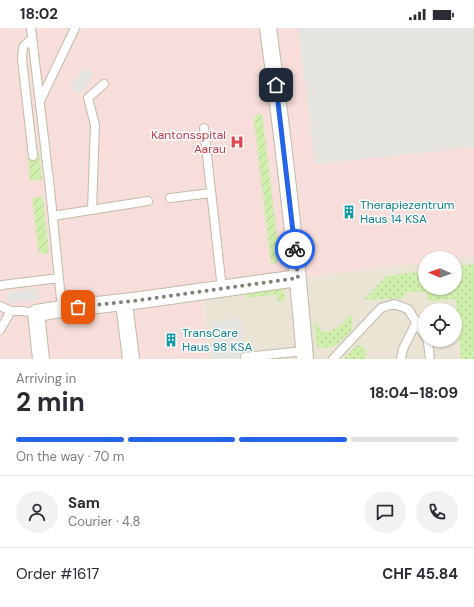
<!DOCTYPE html>
<html lang="en">
<head>
<meta charset="utf-8">
<style>
  body { margin:0; font-family:"DM Sans",sans-serif; background:#f2f2f3; color:#2b2b33; height:100vh; display:flex; flex-direction:column; font-size:15px; white-space:nowrap }
  * { box-sizing:border-box; margin:0 }
  p { font-size:13px; color:#7c7c81 }
  .icon { flex:none; width:22px; height:22px; fill:none; stroke:currentColor; stroke-width:2; stroke-linecap:round; stroke-linejoin:round }
  .map { position:relative; height:331px; overflow:hidden }
  .drawer { display:flex; flex-direction:column; background:#fff; flex:1 }
  .drawer>* { flex:none }
  .needle { width:26px; rotate:272deg }
  .buttons { position:absolute; left:418px; top:223px; display:grid; gap:8px }
  .buttons a { display:grid; place-items:center; width:44px; height:44px; border-radius:50%; background:#fff; box-shadow:0 1px 3px #0004; font-size:20px }
  .pin { position:absolute; display:grid; place-items:center; width:34px; height:34px; color:#fff; margin:-17px; border-radius:8px; box-shadow:0 2px 6px #0006 }
  .courier { position:absolute; display:grid; place-items:center; width:40px; height:40px; margin:-20px; border:3px solid #2563eb; border-radius:50%; background:#fff; color:#222; box-shadow:0 1px 5px #0007 }
  .overview em { font-style:normal; font-weight:700 }
  .overview div { display:flex; flex-direction:column-reverse }
  .overview { display:flex; align-items:center; justify-content:space-between; height:68px; padding:0 16px }
  h1 { font-size:26px; font-weight:700; line-height:30px }
  .bar { display:grid; grid-template-columns:repeat(4,1fr); gap:6px 4px; align-content:center; height:48px; padding:0 16px }
  .bar i { height:5px; border-radius:3px; background:#e1e1e2 }
  .bar .on { background:#2563eb }
  .bar p { grid-column:span 4 }
  .line { display:flex; align-items:center; gap:10px; padding:0 16px; border-top:1px solid #e1e1e2 }
  .line div { flex:1 }
  .round { display:grid; place-items:center; flex:none; width:42px; height:42px; border-radius:21px; background:#f2f2f3 }
  .status { display:flex; justify-content:space-between; align-items:center; height:28px; padding:0 20px; background:#fff; direction:ltr }
  .status svg { height:11px; fill:currentColor }
  .map>svg:first-child { display:block }
  .residential { fill:#eae4d5; fill-rule:evenodd }
  .medical { fill:#f7deda }
  .grass { fill:url(#grass-dots) }
  .garden { fill:url(#garden-furrows) }
  .parking { fill:#e6e4e0 }
  .lines { fill:none; stroke-linecap:round; stroke-linejoin:round }
  .service-casing { stroke:#c2baa9; stroke-width:10 }
  .minor-casing { stroke:#c2baa9; stroke-width:18 }
  .service { stroke:#fff; stroke-width:8 }
  .minor { stroke:#fff; stroke-width:16 }
  .done { stroke:#868074; stroke-width:4; stroke-dasharray:0 7.2 }
  .route { stroke:#2563eb; stroke-width:5 }
  .labels { text-anchor:middle; dominant-baseline:central; stroke-width:3; stroke-linejoin:round; paint-order:stroke }
  .health-label { font-size:12px; fill:#be3a42; stroke:#fff; text-anchor:end }
  .culture-label { font-size:12px; fill:#0d838f; stroke:#fff; text-anchor:start }
</style>
</head>
<body>
<div class="status"><b>18:02</b><svg viewBox="0 0 49 12"><path d="M0 12V9h3v3zM5 12V6h3v6zM10 12V3h3v9zM15 12V0h3v12zM26 1h20v11H26zM47 4h2v5h-2z"/></svg></div>
<div class="map">
<svg width="474" height="331" viewBox="0 0 474 331">
  <defs>
    <pattern id="grass-dots" width="8" height="8" patternUnits="userSpaceOnUse"><rect width="8" height="8" fill="#d0eeac"/><path d="M2 2h.1M6 6h.1" fill="none" stroke="#b4cd95" stroke-width="1.8" stroke-linecap="round"/></pattern>
    <pattern id="garden-furrows" width="10" height="10" patternUnits="userSpaceOnUse"><rect width="10" height="10" fill="#d0eeac"/><path d="M-1 1l2-2M0 10L10 0M9 11l2-2" fill="none" stroke="#b4cd95"/></pattern>
  </defs>
  <rect width="100%" height="100%" fill="#f6f2e8"/>
  <path class="residential" d="M474,229v102h-265l-7,-67 96,-14 127,-15v25h30v-29zM425,282h30v30h-30z"/>
  <path class="medical" d="M0,0h474v229l-19,2v-1h-30v5l-127,15 -96,14 7,67h-209z"/>
  <path class="grass" d="M474,236v95h-13l-5,-60 -27,2 -3,-9h-19l-4,6 -39,2 23,-24 38,-5v17h30v-21z
    M352,286v16c-8,9 -22,24 -35,16l-1,-5 -2,-21c10,24 27,5 38,-6z
    M357,317l8,2 1,12h-22z"/>
  <path class="garden" d="M257,86h5l17,139v7l-3,3 -5,1 -17,-143v-2z
    M39,125l3,26 -12,2 -2,-25h8z
    M43,169l6,56 -10,1 -7,-56z
    M276,260l6,1 2,2 1,10 -7,1 -1,-8 -31,4 -1,-6z"/>
  <path class="parking" d="M298,0h176v119l-159,17z
    M84,39l10,7 -14,20 -10,-6z
    M37,260l2,12 -31,3 -1,-11z
    M241,290l4,41h-31l-3,-37z"/>
  <g class="lines">
    <g class="service-casing">
      <path id="service" d="M31,0l19,161 12,120
        M32,10l-9,9 -1,12 11,97
        M41,71l34,-71
        M204,100l18,161
        M170,170l41,-5
        M92,182l3,-85 -7,-27 16,-14
        M53,188l95,-15
        M0,258l2,-1 57,-7
        M0,278l11,5h11l14,2
        M0,302l11,-19
        M427,312l1,3 2,16
        M245,329l59,-6
        M333,331l48,-51 13,-4 14,5 17,27
        M401,331l2,-10 14,-28"/>
    </g>
    <g class="minor-casing">
      <path id="minor" d="M268,0c15,110 28,220 37,331
        M124,275l7,56
        M41,331l-5,-46 26,-4 79,-9 157,-22"/>
    </g>
    <use href="#service" class="service"/>
    <use href="#minor" class="minor"/>
  </g>
  <g class="lines">
    <path class="done" d="M78,279l63,-7 157,-22 -3,-29"/>
    <path class="route" d="M276,57l19,164"/>
  </g>
  <defs>
    <g id="hospital-bare" transform="scale(1.08)"><path d="M-5-5h3v3.5h4V-5h3V5h-3V1.5h-4V5h-3Z" fill="#e0444e" stroke="#fff" stroke-width="2.5" paint-order="stroke"/></g>
    <g id="building-bare" transform="scale(1.08)"><path d="M-4-6H4V6H1V3H-1V6H-4ZM-2.5-4.3h1.7v1.8h-1.7ZM.8-4.3h1.7v1.8H.8ZM-2.5-1h1.7V.8h-1.7ZM.8-1h1.7V.8H.8Z" fill="#0f9aa8" stroke="#fff" stroke-width="2.5" paint-order="stroke"/></g>
  </defs>
  <g fill-rule="evenodd">
    <use href="#hospital-bare" x="237" y="114"/>
    <use href="#building-bare" x="349" y="184"/>
    <use href="#building-bare" x="171" y="312"/>
  </g>
  <g class="labels">
    <g class="health-label">
      <text x="226" y="107">Kantonsspital<tspan x="226" dy="14">Aarau</tspan></text>
    </g>
    <g class="culture-label">
      <text x="360" y="177">Therapiezentrum<tspan x="360" dy="14">Haus 14 KSA</tspan></text>
      <text x="182" y="305">TransCare<tspan x="182" dy="14">Haus 98 KSA</tspan></text>
    </g>
  </g>
</svg>
<div class="buttons">
<a><svg class="needle" viewBox="-14 -14 28 28"><path d="M0-13l5 13h-10z" fill="#e53935"/><path d="M0 13l5-13h-10z" fill="#7c7c81"/></svg></a>
<a><svg class="icon" aria-label="locate" viewBox="0 0 24 24"><circle cx="12" cy="12" r="6"/><path d="M12 2v4M12 18v4M2 12h4M18 12h4"/></svg></a>
</div>
<div class="pin" style="left:78px;top:279px;background:#ea580c"><svg class="icon" aria-label="bag" viewBox="0 0 24 24"><path d="M5 8h14l-1 12H6zM9 8a3 3 0 0 1 6 0"/></svg></div>
<div class="pin" style="left:276px;top:57px;background:#1f2937"><svg class="icon" aria-label="home" viewBox="0 0 24 24"><path d="M3 11l9-7 9 7M6 9v11h12V9"/></svg></div>
<div class="courier" style="left:295px;top:221px"><svg class="icon" aria-label="bike" viewBox="0 0 24 24"><circle cx="6" cy="16" r="4"/><circle cx="18" cy="16" r="4"/><path d="M6 16l4-8h5l3 8M10 8l3 8H6M13 5h3"/></svg></div>
</div>
<section class="drawer">
<div class="overview"><div><h1>2 min</h1><p>Arriving in</p></div><em>18:04–18:09</em></div>
<div class="bar"><i class="on"></i><i class="on"></i><i class="on"></i><i></i><p>On the way · 70 m</p></div>
<div class="line" style="height:72px"><a class="round"><svg class="icon" aria-label="person" viewBox="0 0 24 24"><circle cx="12" cy="8" r="4"/><path d="M4 21q1-7 8-7t8 7"/></svg></a><div><b>Sam</b><p>Courier · 4.8</p></div><a class="round"><svg class="icon" aria-label="chat" viewBox="0 0 24 24"><path d="M4 5h16v11H9l-5 4z"/></svg></a><a class="round"><svg class="icon" aria-label="phone" viewBox="0 0 24 24"><path d="M5 4h4l2 5-3 2q2 4 5 5l2-3 5 2v4C11 20 4 13 5 4z"/></svg></a></div>
<div class="line" style="height:52px"><div>Order #1617</div><b>CHF 45.84</b></div>
</section>
</body>
</html>
